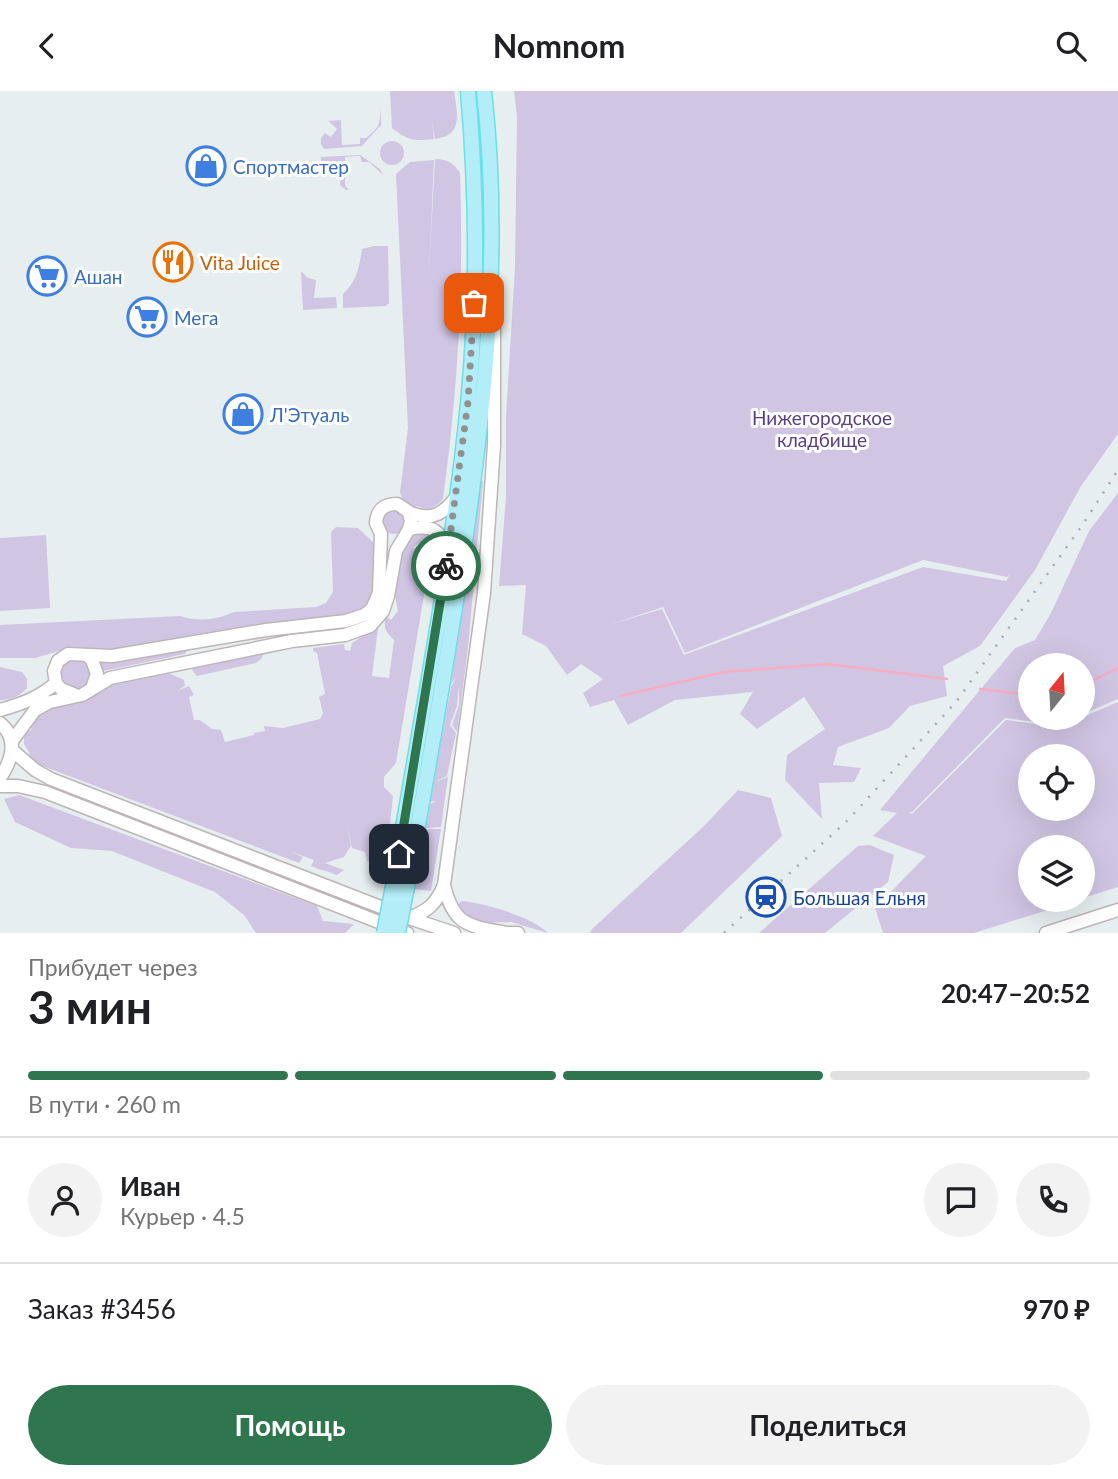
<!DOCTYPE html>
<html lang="ru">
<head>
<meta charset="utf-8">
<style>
  body { margin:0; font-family:Lato,sans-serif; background:#f2f2f2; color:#202124; height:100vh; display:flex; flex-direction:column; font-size:26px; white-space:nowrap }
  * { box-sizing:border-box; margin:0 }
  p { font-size:23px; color:#757577 }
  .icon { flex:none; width:38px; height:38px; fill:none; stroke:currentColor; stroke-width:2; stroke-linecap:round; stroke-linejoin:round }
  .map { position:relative; height:842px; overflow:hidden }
  .panel { display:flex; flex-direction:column; background:#fff; flex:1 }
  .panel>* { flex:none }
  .needle { width:46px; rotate:18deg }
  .fabs { position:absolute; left:1018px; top:562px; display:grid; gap:14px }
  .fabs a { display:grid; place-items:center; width:77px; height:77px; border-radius:50%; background:#fff; box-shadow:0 7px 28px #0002; font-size:35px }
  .pin { position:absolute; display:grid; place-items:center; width:60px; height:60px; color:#fff; margin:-30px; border-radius:14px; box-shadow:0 4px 10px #0006 }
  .courier { position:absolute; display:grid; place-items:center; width:70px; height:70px; margin:-35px; border:5px solid #2f754d; border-radius:50%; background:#fff; color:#222; box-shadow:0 2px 9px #0007 }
  .head em { font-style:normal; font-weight:700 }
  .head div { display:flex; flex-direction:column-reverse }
  .head { display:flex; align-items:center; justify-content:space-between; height:119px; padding:0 28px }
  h1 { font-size:46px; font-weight:700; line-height:52px }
  .bar { display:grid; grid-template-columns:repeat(4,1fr); gap:10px 7px; align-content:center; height:84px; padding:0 28px }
  .bar i { height:9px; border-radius:5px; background:#e0e0e0 }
  .bar .current { background:#2f754d }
  .bar p { grid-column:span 4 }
  .line { display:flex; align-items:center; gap:18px; padding:0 28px; border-top:2px solid #e0e0e0 }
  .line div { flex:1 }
  .round { display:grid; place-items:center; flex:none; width:74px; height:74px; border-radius:37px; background:#f2f2f2 }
  .action { display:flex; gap:14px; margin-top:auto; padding:14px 28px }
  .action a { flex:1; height:80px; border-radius:42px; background:#2f754d; color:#fff; font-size:28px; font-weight:700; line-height:80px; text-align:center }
  .action a+a { background:#f2f2f2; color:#202124 }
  header { display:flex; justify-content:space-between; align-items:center; height:91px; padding:0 28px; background:#fff; font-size:32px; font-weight:700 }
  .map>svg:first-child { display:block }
  .green { fill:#d0c6e4; fill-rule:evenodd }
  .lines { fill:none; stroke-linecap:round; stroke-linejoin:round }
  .stream { stroke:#f8aec0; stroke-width:2.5 }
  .secondary-casing { stroke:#bdb5b6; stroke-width:15 }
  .primary-casing { stroke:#69e1e6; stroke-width:17 }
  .secondary { stroke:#fff; stroke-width:12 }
  .primary { stroke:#b3edf8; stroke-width:14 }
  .rail { stroke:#aba8a8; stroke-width:2.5; stroke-dasharray:2 9; stroke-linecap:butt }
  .primary-bridge-casing { stroke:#69e1e6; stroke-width:17; stroke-linecap:butt }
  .primary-bridge { stroke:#b3edf8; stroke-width:14 }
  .done { stroke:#939091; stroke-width:7; stroke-dasharray:0 12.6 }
  .route { stroke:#2f754d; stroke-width:9 }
  .labels { text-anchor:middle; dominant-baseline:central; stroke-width:6; stroke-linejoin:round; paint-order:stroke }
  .shop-label { font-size:19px; fill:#366cbe; stroke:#fff; text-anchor:start }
  .food-label { font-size:19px; fill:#c56008; stroke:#fff; text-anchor:start }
  .park-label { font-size:19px; fill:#583e85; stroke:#fff }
  .transit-label { font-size:19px; fill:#164399; stroke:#fff; text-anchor:start }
</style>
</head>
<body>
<header><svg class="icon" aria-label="back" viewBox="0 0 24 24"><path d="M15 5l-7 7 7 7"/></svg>Nomnom<svg class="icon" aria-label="search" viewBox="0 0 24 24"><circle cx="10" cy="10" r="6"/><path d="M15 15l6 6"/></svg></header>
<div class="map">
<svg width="1118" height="842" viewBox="0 0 1118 842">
  <rect width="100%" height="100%" fill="#e7eeef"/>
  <path class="green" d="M390,0h64c3,21 10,45 -19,48l-3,-16 2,16c-21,2 -25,2 -42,-11z
    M514,0h604v343l-37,52 -46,84 -55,76 -37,20 4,30 -37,10 -21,22 -51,19 -5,18 28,3 -7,14 -35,1 3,36 -37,-39 2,-25 38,-26 -21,-32 -47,32 -17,-15 13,-22 -78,8 -47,25 -14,-25 -24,7 -7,-14 20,-14 -22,-15 -14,11 -21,-29 -24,-12 4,-49 -27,1 7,-89v-81l9,-149 2,-150zM923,469l84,17 3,-3 -4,7 -83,-14 -239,88 -22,-46 -53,16 54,-18 22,46z
    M381,18v16l-19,21 -38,3 -3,-5v-6l4,-5 6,4 6,-8 -9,-8 13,-1 1,25 18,-1v-6h6c14,-11 13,-13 15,-29z
    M380 62a12 12 0 1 1 24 0a12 12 0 1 1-24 0Z
    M360,64l20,14 3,6 -14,-13h-7l-2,-6 -15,1v28l4,5h-3l-6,-5c1,-9 4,-17 -7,-20l-11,7 -1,-15z
    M435,68c12,0 19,4 25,14 4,110 -2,217 -17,326 -7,9 -17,12 -26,7l-2,2 -12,-7 -3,-9 8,-64 -12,-254 14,-12 24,-2 -5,115z
    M374,155h14l1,57 -3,3 -43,2v-14c14,-13 16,-26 19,-45z
    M301,180l7,7 8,2 -2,18 22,-1 1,11 -34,2z
    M481,390h2l-15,167 -11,84 -5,-7 7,-20v-20l-2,21 -7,19 6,8 -9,43 -13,6 14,-5 -7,50 -15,1 4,-24 6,-3 -7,1 22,-115 5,-10 -5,7z
    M1118,402v206l-35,15v-49h-52v52l41,1 -29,5 -38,-5 -93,94h-4l4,2 94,-94 37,5 40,-8 35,-15v185l-35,11v-51h-52v52l49,1 -106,33h-91l-8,-25 51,-52 -53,-20 24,-23 -17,-3 135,-162 20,-8 16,-27 38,-82zM1083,665v53h-52v-53z
    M382 431a12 12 0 1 1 24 0a12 12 0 1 1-24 0Z
    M336,436l22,1 17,16 2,44 -12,24 -258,39 -34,-4 -38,11h-35v-33l180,-9c19,6 37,4 54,-4l82,-5 10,-4 7,-11 -2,-60z
    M427,442l8,11 -16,-1 -7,5 15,1 1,22 -32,192 -12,14v10l9,9 -5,46 -6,19h-15l-2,-9 -13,-4 -5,-25 4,23 -7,11 -19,6 19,7 -7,5c-9,-4 -18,-5 -26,-9l3,-6 -25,-9 14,6 -4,6 -259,-98 -12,-10 2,-1 -6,-10v-10l8,-5 -3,-3 2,-9 17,-10 25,-4 33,-19 62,-11 16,7 1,6 -8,5 12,-5 5,9 -5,2 5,23h6l12,9 9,1 4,12 29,-7v-2l11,-2 -1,-5 19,2 37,-9 3,-6 -4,-16 6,-3 -8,-41 -4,-2v-3l31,-4 1,6 5,1 2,-8 17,-11 10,-11 -7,55 17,2 5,-38c-10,-9 -10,-13 -9,-26l6,6 7,-9c-8,-42 -7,-40 14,-77z
    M46,444l4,73 -50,3v-73z
    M191,554l-6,9 -87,18 -3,-13z
    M264,560l-2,7 -6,5 -59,13 -5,-6 2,-5z
    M60 583a16 16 0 1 1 32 0a16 16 0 1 1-32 0Z
    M0,576l22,5 5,7v9c-8,9 -16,12 -27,12z
    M738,699l33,8 11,38 -101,97h-91l2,-4 111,-102z
    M19,704l298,111 6,15 31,3 -9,9h-89l-12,-18 -29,-23 -103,-41 -41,-3 -56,-26 -11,-23z
    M424,738h17l-10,62 -17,-2z
    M870,754l24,10 -6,27 -63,51h-66l99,-87z
    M462,810c22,2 71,16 86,32l-37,-11 -30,1 -13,-3 -11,-11 1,-5z"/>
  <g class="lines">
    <path class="stream" d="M1083,594l35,-17
      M980,598l51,6
      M620,605l104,-24 104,-8 119,15"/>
    <g class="secondary-casing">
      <path id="secondary" d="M494,226v128l-10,148 -40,292c9,38 22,41 58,47
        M409,438c25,-5 32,2 39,25
        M86,564l6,5 5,14 -5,14
        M76,604l-15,-6 -5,-6 -2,-12 4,-10 10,-7 44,2 154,-26 80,-9 18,-6 8,-6 7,-16 2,-59 -5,-11c1,-13 8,-19 21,-19 5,2 9,7 14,9 22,9 34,-1 46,-17
        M0,619c22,-6 38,-12 56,-27
        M0,632c19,16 12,37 0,55
        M12,650l23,-31 15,-8 32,-7 28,-17 182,-37 53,-6 25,-9 13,-15 5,-15 8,-45 13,-22 2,-8 -2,-8
        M12,659l23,20 16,9 358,139 45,15
        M0,695h18l27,6 362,141
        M409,827c19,-7 27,-14 35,-33
        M499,842h19
        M1046,842l72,-23"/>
    </g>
    <g class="primary-casing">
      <path id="primary" d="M394,790c26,-158 58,-317 74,-477 10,-104 9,-209 0,-313
        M407,796c19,-106 38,-213 54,-319 24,-158 41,-318 23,-477"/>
    </g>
    <use href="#secondary" class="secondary"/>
    <use href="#primary" class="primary"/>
    <path class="rail" d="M724,842l122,-111 110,-120 125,-175 37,-57"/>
    <g class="primary-bridge-casing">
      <path id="primary-bridge" d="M384,842l10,-52
        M398,842l9,-46"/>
    </g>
    <use href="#primary-bridge" class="primary-bridge"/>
  </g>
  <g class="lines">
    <path class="done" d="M446,475l22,-164 6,-99"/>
    <path class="route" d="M399,763l47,-288"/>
  </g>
  <defs>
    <g id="shop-ring" transform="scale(2.0125)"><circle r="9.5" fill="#fff" stroke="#3f7fe0" stroke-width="1.5"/><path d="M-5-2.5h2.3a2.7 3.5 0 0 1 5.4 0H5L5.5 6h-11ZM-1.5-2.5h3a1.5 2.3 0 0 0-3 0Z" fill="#3f7fe0"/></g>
    <g id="restaurant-ring" transform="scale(2.0125)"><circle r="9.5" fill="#fff" stroke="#e8710a" stroke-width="1.5"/><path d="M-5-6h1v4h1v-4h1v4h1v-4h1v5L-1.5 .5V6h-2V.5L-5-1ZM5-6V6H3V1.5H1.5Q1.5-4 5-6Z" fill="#e8710a"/></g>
    <g id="supermarket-ring" transform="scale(2.0125)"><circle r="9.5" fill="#fff" stroke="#3f7fe0" stroke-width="1.5"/><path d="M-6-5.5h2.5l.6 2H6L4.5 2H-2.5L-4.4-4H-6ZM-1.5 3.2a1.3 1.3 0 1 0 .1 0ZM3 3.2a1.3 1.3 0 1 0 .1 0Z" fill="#3f7fe0"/></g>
    <g id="station-ring" transform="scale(2.0125)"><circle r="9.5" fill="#fff" stroke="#1a4fb4" stroke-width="1.5"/><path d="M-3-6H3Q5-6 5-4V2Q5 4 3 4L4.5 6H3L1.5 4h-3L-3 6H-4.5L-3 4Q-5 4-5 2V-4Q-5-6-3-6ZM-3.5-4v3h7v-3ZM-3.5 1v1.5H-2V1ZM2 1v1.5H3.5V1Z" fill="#1a4fb4"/></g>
  </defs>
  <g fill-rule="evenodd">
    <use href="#shop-ring" x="206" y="75"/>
    <use href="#restaurant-ring" x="173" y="171"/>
    <use href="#supermarket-ring" x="47" y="185"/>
    <use href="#supermarket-ring" x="147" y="226"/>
    <use href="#shop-ring" x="243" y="323"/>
    <use href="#station-ring" x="766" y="806"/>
  </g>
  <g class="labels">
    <g class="shop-label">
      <text x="233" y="75">Спортмастер</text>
      <text x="74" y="185">Ашан</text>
      <text x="174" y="226">Мега</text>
      <text x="270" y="323">Л'Этуаль</text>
    </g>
    <g class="food-label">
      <text x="200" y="171">Vita Juice</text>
    </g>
    <g class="park-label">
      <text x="822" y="326">Нижегородское<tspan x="822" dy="22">кладбище</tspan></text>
    </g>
    <g class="transit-label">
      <text x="793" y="806">Большая Ельня</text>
    </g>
  </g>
</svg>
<div class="fabs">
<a><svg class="needle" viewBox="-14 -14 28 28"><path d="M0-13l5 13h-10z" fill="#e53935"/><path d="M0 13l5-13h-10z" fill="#757577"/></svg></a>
<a><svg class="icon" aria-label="locate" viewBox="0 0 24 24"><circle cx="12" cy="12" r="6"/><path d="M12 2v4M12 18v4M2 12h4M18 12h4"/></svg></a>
<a><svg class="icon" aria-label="layers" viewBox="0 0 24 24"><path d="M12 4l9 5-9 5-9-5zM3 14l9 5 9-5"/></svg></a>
</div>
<div class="pin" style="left:474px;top:212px;background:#ea580c"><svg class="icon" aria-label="bag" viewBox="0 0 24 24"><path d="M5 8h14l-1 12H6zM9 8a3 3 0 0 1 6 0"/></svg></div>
<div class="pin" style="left:399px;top:763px;background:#1f2937"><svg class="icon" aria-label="home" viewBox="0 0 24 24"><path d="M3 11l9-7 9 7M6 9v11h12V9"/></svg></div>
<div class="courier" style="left:446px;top:475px"><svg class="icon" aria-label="bike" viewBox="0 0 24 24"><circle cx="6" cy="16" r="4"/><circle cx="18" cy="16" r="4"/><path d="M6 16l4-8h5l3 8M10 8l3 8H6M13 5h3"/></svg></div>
</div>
<section class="panel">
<div class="head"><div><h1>3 мин</h1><p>Прибудет через</p></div><em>20:47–20:52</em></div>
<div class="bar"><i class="current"></i><i class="current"></i><i class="current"></i><i></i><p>В пути · 260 m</p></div>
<div class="line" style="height:126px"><a class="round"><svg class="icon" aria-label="person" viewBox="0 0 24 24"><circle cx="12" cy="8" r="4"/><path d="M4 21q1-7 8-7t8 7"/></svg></a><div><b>Иван</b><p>Курьер · 4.5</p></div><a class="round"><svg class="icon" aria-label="chat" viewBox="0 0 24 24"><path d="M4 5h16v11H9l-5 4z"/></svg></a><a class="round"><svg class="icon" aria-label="phone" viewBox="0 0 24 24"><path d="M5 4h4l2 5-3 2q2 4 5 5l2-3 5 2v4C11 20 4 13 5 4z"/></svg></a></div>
<div class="line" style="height:91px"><div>Заказ #3456</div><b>970 ₽</b></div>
<div class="action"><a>Помощь</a><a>Поделиться</a></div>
</section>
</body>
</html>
